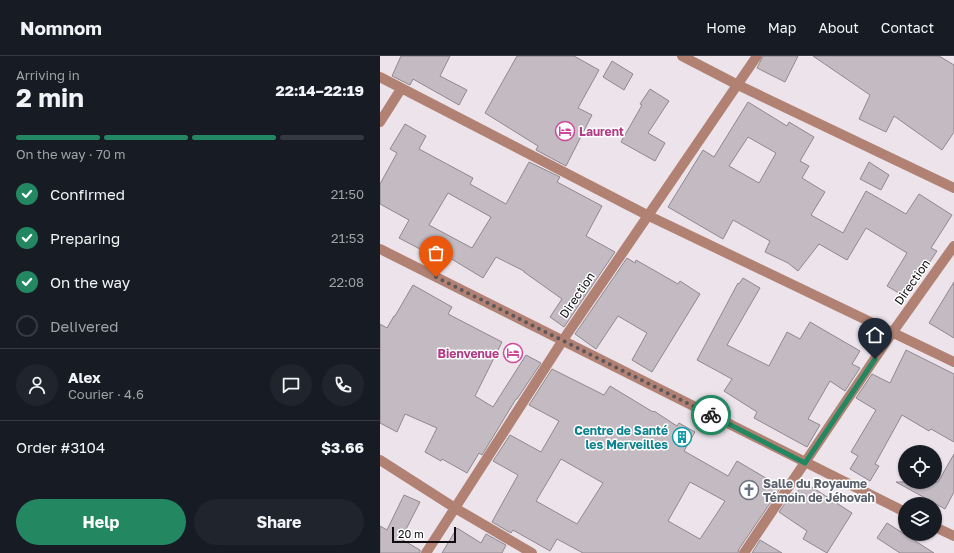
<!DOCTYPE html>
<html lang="en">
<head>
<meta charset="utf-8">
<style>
  body { margin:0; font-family:"Golos Text",sans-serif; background:#20242c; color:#f1f3f6; height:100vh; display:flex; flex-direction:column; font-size:15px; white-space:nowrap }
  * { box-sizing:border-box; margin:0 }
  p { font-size:13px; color:#9ea1a6 }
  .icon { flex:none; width:22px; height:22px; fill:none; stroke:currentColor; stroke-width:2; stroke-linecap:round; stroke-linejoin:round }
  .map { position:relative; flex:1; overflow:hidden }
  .panel { display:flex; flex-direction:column; background:#171b24; width:380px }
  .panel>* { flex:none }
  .buttons { position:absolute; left:518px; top:389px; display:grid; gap:8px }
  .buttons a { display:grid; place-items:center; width:44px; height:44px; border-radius:50%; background:#171b24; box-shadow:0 1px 3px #0004; font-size:20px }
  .scale { position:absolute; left:12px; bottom:10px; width:64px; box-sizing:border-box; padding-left:4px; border:2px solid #0f0c0f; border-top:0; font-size:11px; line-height:14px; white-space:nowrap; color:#0f0c0f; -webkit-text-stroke:3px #fff; paint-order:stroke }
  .pin { position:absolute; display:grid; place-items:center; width:34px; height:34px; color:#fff; margin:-41px -17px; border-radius:50% 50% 50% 0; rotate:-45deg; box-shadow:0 0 4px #0007 }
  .pin .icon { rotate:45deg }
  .courier { position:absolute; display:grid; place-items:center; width:40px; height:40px; margin:-20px; border:3px solid #238862; border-radius:50%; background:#fff; color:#222; box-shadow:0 1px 5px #0007 }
  .headline em { font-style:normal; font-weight:700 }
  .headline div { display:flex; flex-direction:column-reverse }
  .headline { display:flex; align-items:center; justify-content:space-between; height:68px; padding:0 16px }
  h1 { font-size:26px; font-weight:700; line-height:30px }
  .bar { display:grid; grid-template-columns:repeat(4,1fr); gap:6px 4px; align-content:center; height:48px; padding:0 16px }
  .bar i { height:5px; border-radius:3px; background:#363941 }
  .bar .active { background:#238862 }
  .bar p { grid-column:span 4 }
  .line { display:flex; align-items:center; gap:10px; padding:0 16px; border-top:1px solid #363941 }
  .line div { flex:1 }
  .round { display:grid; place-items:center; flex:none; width:42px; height:42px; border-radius:21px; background:#20242c }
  ol { padding:0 16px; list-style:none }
  li { display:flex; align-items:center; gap:12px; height:44px }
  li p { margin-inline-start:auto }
  li .icon { padding:4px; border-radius:50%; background:#238862; color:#fff; stroke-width:4 }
  li:last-child { color:#9ea1a6 }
  li i { width:22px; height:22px; border:2px solid #363941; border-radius:50% }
  .action { display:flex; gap:8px; margin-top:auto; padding:8px 16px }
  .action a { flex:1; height:46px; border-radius:24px; background:#238862; color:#fff; font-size:16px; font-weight:700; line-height:46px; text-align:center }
  .action a+a { background:#20242c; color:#f1f3f6 }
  header { display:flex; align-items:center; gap:24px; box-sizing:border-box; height:56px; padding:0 20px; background:#171b24; border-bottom:1px solid #363941 }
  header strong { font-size:19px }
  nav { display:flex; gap:22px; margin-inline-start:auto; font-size:14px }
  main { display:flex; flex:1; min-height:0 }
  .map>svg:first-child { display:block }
  .building { fill:#c3bac2; stroke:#908890; fill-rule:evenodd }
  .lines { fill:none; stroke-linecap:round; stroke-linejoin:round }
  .street { stroke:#b18273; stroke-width:10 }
  .done { stroke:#5c575c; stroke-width:4; stroke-dasharray:0 7.2 }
  .route { stroke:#238862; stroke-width:5 }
  .labels { text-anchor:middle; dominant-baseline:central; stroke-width:3; stroke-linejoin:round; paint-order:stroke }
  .hotel-label { font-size:12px; font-weight:bold; fill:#b23c85; stroke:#fff; text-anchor:start }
  .street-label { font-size:12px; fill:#0f0c0f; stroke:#fff }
  .culture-label { font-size:12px; font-weight:bold; fill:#0d838f; stroke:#fff; text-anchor:end }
  .worship-label { font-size:12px; font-weight:bold; fill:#5b616d; stroke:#fff; text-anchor:start }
</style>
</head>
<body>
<header>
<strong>Nomnom</strong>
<nav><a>Home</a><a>Map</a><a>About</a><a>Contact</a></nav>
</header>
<main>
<section class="panel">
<div class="headline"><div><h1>2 min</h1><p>Arriving in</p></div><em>22:14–22:19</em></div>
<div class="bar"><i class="active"></i><i class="active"></i><i class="active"></i><i></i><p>On the way · 70 m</p></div>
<ol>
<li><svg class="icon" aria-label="check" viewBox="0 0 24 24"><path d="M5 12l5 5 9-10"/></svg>Confirmed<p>21:50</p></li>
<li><svg class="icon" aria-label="check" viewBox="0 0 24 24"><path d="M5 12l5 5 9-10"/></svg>Preparing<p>21:53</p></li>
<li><svg class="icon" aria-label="check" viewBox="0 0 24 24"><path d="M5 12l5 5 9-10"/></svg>On the way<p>22:08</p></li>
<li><i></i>Delivered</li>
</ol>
<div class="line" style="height:72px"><a class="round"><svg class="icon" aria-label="person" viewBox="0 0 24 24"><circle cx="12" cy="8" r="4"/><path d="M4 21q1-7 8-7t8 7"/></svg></a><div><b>Alex</b><p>Courier · 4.6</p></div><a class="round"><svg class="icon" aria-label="chat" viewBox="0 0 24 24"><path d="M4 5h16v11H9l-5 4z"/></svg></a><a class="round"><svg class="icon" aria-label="phone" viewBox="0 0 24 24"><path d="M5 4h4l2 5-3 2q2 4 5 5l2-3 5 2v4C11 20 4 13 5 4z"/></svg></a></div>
<div class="line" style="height:52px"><div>Order #3104</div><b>$3.66</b></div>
<div class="action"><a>Help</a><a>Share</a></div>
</section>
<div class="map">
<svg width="574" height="497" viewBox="0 0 574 497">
  <rect width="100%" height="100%" fill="#ece3eb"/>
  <path class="building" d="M21,0h49l-10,20 27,14 -8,15 -46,-26 -3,6 -18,-9z
    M137,0h57l25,14 -21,38 14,7 -26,51 -30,-16 2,-4 -53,-33z
    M383,0h35l-13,26 -28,-14z
    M433,0h126l15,9v67l-12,18 -48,-34 -8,16 -27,-13 11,-24z
    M232,5l21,13 -9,16 -21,-13z
    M270,33l19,12 -21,32 17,10 -10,18 -34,-19 21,-37 -2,-1z
    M368,46l39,24 2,-4 25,15 -14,24 9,5 -7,12 23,14 -14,23 32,18 23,-42 40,23 13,-20 33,21 -21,33 6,3 -10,15 -3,-2 -20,32 -17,-10 20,-33 -41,-25 -19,32 -28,-16 -21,27 -10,-8 -23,-11 5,-11 -37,-21 -10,19 -55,-32 35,-57 11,7zM368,81l28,16 -17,30 -30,-17z
    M25,68l21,12 -7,13 54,29 -3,6 36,20 23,-42 31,15 -3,5 45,24 -16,30 29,16 -51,75 -14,-10 12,-18 -38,-27v-1l-28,-14 -13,21 -43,-26 -3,6 -38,-20 10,-18 -29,-16v-20l17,-31 -7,-4zM68,137l43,24 -19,31 -43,-23z
    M489,106l20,13 -8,15 -21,-11z
    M247,202l8,5 1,-3 42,24 2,-3 20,13 -48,78 -20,-12 15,-27 -29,-17 -22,33 -21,-15z
    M363,222l17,10 -33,57 42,21 18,-34 13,7 10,-17 50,29 -8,13 8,4 -15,23 -15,-10 -22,38 12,6 -13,22 -53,-29 3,-6 -33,-21 8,-12 -35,-19 41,-77 1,1z
    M574,226v56l-25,-15z
    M33,229l39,22 -4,7 54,28 -27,54 18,11 33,-52 15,8 -24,36h-1l-34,56 -3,-2 -12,20 -25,-14 -1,2 -16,-9 12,-24 -32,-14 -8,18 -17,-9v-99l7,4 7,-12h1z
    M526,294l48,24v68l-23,-13 -2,2 -27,-16 -27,49 4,2 -9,15 -20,-12 8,-13 -7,-4 25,-42 -20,-12 16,-24 18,9z
    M172,313l52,26 6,-9 43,26 1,-1 23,15 2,-3 16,9 -11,19 44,25 9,-15 44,26 -42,62 -1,4h-155l-26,-14 -7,12 -37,-21 -2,3 -19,-11 26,-47 -25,-14 17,-26 31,17 18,-31 -30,-16zM181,403l42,24 -26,41 -41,-23zM310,426l35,19 -25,38 -32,-18z
    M574,398v38l-9,17 -49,-27h42z
    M424,426l48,31 -25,40 -24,-14 4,-8 -28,-19 13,-19 3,2z
    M24,439l16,7 -19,37 19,11v3h-40v-27l7,4z
    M507,467l47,30h-34l-23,-15z
    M77,472l24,15 5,-9 20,11 -4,8h-60z
    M380,484l22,13h-30z"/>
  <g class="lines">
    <path class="street" d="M302,0l56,29 216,103
      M0,21l267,138 307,147
      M0,66l21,-33
      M0,193l525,263
      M0,404l75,48 77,45
      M555,471l19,9
      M46,497l137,-213 194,-284
      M364,497l148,-220 62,-87"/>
  </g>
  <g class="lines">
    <path class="done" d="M56,221l275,138"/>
    <path class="route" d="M331,359l94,48 70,-104"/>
  </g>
  <defs>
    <g id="hotel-ring" transform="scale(1)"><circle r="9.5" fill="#fff" stroke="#d1479c" stroke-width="1.5"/><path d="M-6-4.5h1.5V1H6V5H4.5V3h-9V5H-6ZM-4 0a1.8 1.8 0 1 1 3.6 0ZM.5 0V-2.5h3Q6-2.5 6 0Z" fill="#d1479c"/></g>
    <g id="building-ring" transform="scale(1)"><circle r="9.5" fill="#fff" stroke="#0f9aa8" stroke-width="1.5"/><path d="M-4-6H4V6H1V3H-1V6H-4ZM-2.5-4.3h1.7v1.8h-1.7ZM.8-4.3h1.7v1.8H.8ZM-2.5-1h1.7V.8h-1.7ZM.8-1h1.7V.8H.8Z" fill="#0f9aa8"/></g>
    <g id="church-ring" transform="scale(1)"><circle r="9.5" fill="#fff" stroke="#6b7280" stroke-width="1.5"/><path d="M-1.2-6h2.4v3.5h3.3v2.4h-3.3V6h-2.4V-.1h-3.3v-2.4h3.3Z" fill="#6b7280"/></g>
  </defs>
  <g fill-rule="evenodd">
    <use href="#hotel-ring" x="185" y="75"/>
    <use href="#hotel-ring" x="133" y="297"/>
    <use href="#building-ring" x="302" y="381"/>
    <use href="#church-ring" x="369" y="434"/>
  </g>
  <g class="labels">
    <g class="hotel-label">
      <text x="199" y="75">Laurent</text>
      <text x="119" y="297" text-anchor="end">Bienvenue</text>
    </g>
    <g class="street-label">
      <text transform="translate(532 226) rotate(-55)">Direction</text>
      <text transform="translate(197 239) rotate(-56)">Direction</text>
    </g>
    <g class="culture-label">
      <text x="288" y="374">Centre de Santé<tspan x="288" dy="14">les Merveilles</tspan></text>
    </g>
    <g class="worship-label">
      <text x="383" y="427">Salle du Royaume<tspan x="383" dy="14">Témoin de Jéhovah</tspan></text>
    </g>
  </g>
</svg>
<div class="buttons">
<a><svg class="icon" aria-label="locate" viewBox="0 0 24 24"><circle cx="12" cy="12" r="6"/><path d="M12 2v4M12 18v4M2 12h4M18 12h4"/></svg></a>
<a><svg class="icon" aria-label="layers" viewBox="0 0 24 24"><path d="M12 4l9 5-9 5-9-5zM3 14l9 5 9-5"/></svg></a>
</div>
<div class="scale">20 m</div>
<div class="pin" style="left:56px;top:221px;background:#ea580c"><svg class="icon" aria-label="bag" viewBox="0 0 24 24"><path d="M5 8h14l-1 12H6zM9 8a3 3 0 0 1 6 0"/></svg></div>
<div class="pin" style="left:495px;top:303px;background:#1f2937"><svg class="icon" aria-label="home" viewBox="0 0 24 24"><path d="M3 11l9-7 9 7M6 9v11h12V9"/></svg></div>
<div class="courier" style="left:331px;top:359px"><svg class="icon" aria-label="bike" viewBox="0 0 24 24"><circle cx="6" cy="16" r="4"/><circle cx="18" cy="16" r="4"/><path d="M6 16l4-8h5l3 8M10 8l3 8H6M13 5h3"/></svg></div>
</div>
</main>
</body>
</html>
